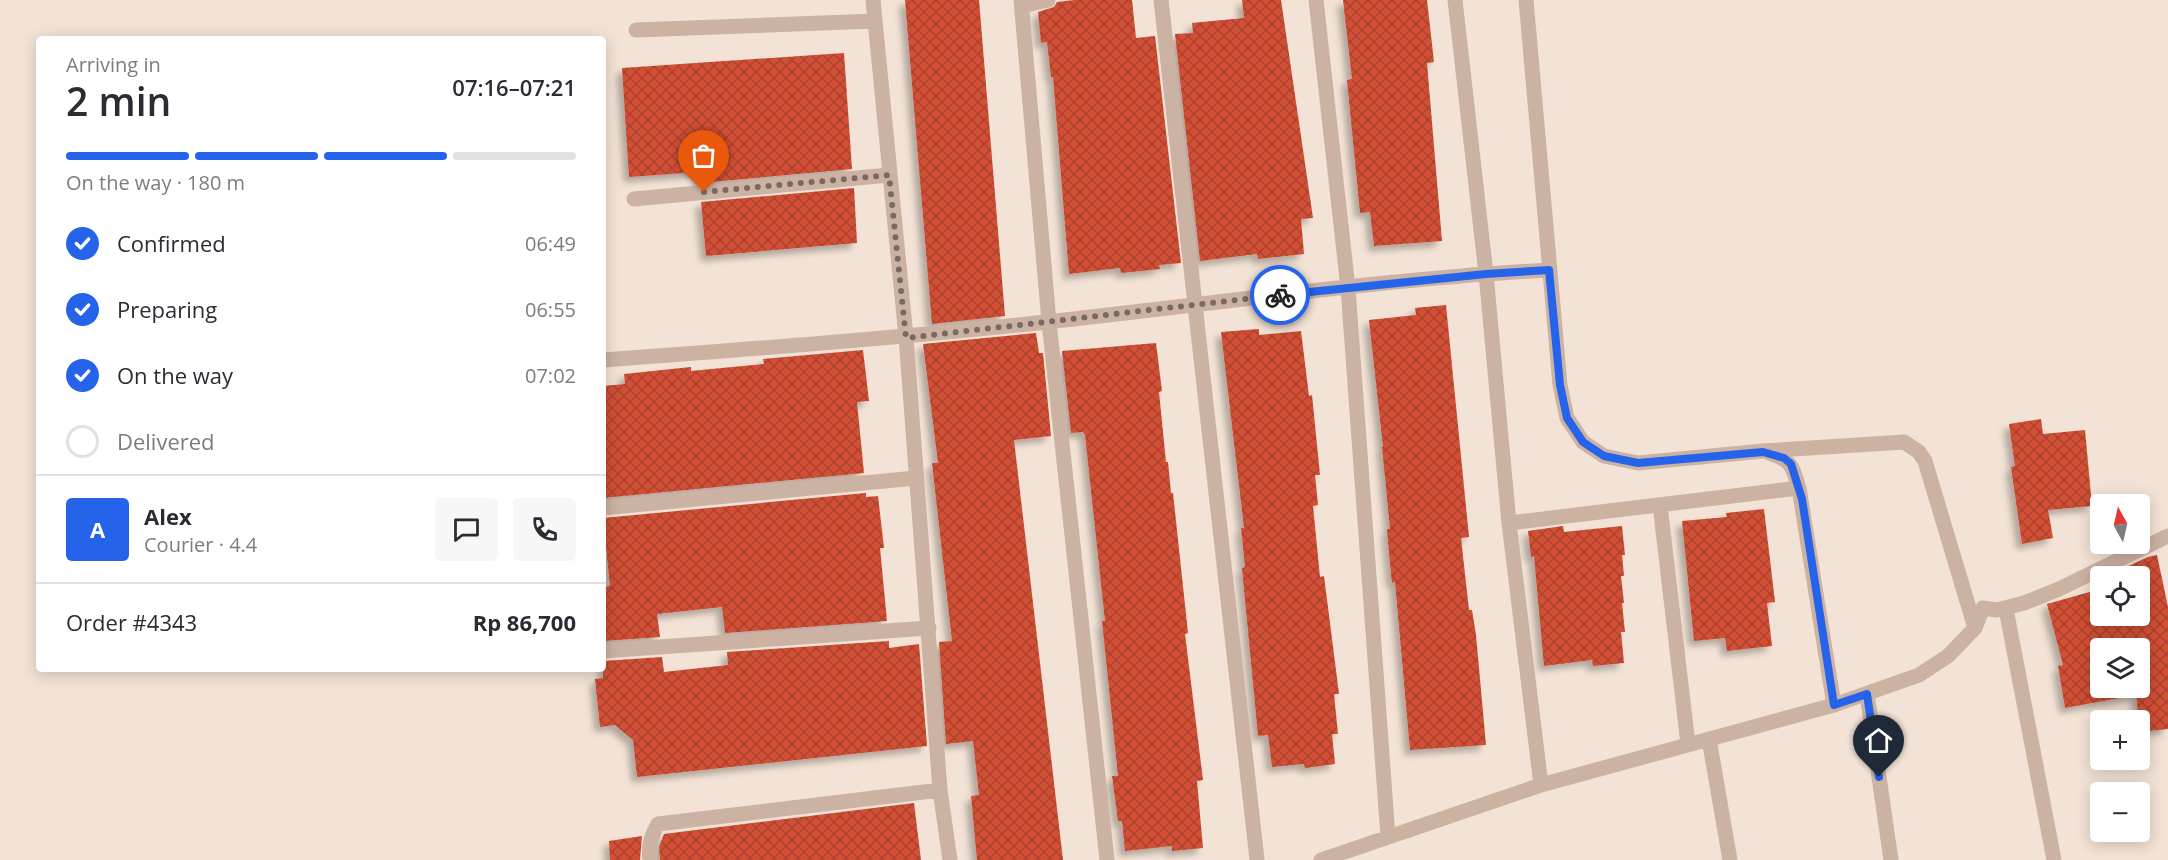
<!DOCTYPE html>
<html lang="en">
<head>
<meta charset="utf-8">
<style>
  body { margin:0; font-family:"Open Sans",sans-serif; background:#f7f7f7; color:#2b2b33; height:100vh; display:flex; flex-direction:column; font-size:22px; white-space:nowrap }
  * { box-sizing:border-box; margin:0 }
  p { font-size:20px; color:#7c7c81 }
  .icon { flex:none; width:33px; height:33px; fill:none; stroke:currentColor; stroke-width:2; stroke-linecap:round; stroke-linejoin:round }
  .map { position:relative; flex:1; overflow:hidden }
  .side { position:absolute; left:36px; top:36px; width:570px; height:636px; display:flex; flex-direction:column; background:#fff; border-radius:6px; box-shadow:0 3px 15px #0003 }
  .side>* { flex:none }
  .needle { width:39px; rotate:352deg }
  .buttons { position:absolute; left:2090px; top:494px; display:grid; gap:12px }
  .buttons a { display:grid; place-items:center; width:60px; height:60px; border-radius:6px; background:#fff; box-shadow:0 3px 15px #0003; font-size:30px }
  .pin { position:absolute; display:grid; place-items:center; width:51px; height:51px; color:#fff; margin:-62px -26px; border-radius:50% 50% 50% 0; rotate:-45deg; box-shadow:0 0 6px #0007 }
  .pin .icon { rotate:45deg }
  .courier { position:absolute; display:grid; place-items:center; width:60px; height:60px; margin:-30px; border:4px solid #2563eb; border-radius:50%; background:#fff; color:#222; box-shadow:0 2px 8px #0007 }
  .overview em { font-style:normal; font-weight:600 }
  .overview div { display:flex; flex-direction:column-reverse }
  .overview { display:flex; align-items:center; justify-content:space-between; height:102px; padding:0 30px }
  h1 { font-size:39px; font-weight:600; line-height:45px }
  .bar { display:grid; grid-template-columns:repeat(4,1fr); gap:9px 6px; align-content:center; height:72px; padding:0 30px }
  .bar i { height:8px; border-radius:4px; background:#e1e1e2 }
  .bar .current { background:#2563eb }
  .bar p { grid-column:span 4 }
  .line { display:flex; align-items:center; gap:15px; padding:0 30px; border-top:2px solid #e1e1e2 }
  .line div { flex:1 }
  .round { display:grid; place-items:center; flex:none; width:63px; height:63px; border-radius:6px; background:#f7f7f7 }
  ol { padding:0 30px; list-style:none }
  li { display:flex; align-items:center; gap:18px; height:66px }
  li p { margin-inline-start:auto }
  li .icon { padding:6px; border-radius:50%; background:#2563eb; color:#fff; stroke-width:4 }
  li:last-child { color:#7c7c81 }
  li i { width:33px; height:33px; border:3px solid #e1e1e2; border-radius:50% }
  .map>svg:first-child { display:block }
  .building { fill:url(#building-cross-hatch); fill-rule:evenodd; filter:url(#shadow) }
  .lines { fill:none; stroke-linecap:round; stroke-linejoin:round }
  .minor { stroke:#ccb2a2; stroke-width:15 }
  .done { stroke:#786a63; stroke-width:6; stroke-dasharray:0 10.8 }
  .route { stroke:#2563eb; stroke-width:8 }
</style>
</head>
<body>
<div class="map">
<svg width="2168" height="860" viewBox="0 0 2168 860">
  <defs>
    <pattern id="building-cross-hatch" width="8" height="8" patternUnits="userSpaceOnUse" patternTransform="scale(1.5)"><rect width="8" height="8" fill="#d24f36"/><path d="M0 0l8 8M0 8l8-8" fill="none" stroke="#ab422d"/></pattern>
    <filter id="shadow"><feDropShadow dx="-5.5" dy="5.5" stdDeviation="3" flood-color="#0004"/></filter>
  </defs>
  <rect width="100%" height="100%" fill="#f3e3d6"/>
  <path class="building" d="M905,0h74l26,316 -73,8z
    M1074,0h58l4,38 19,-2 26,227 -22,2 1,4 -39,4 -1,-5 -51,6 -16,-197h-2l-4,-35 -6,1 -3,-31 16,-5 3,-5z
    M1242,0h39l32,218 -12,1 3,35 -46,5 -1,-5 -57,7 -25,-227 18,-1 -1,-10 52,-5z
    M1343,0h84l7,62 -7,1 15,178 -68,5 -4,-34 -10,1 -13,-133 5,-1z
    M844,53l8,116 -152,14 -1,-11 -70,5 -7,-109z
    M854,188l3,55 -151,13 -5,-54z
    M1446,305l23,232 -8,1 8,72h3l4,25 10,110 -76,5 -15,-168 -3,1 -2,-19 -3,-35h3l-8,-82h1l-14,-127 47,-5 -1,-7z
    M1259,329v6l42,-4 8,65 3,-1 8,80h-5l3,30 -5,1 7,71 4,-1 15,118h-5l4,40h-6l3,30 -30,4 -1,-4 -32,3 -4,-32 -10,1 -16,-168 3,-1 -4,-39h3l-23,-196z
    M1036,333l3,20h4l8,83 -37,4 49,420h-86l-6,-64 8,-1 -6,-54 -27,3 -7,-102 13,-1 -20,-178h6l-15,-119z
    M1156,343l6,48 -3,1 7,70h2l3,31h2l15,140 -3,1 18,146 -6,1 6,67 -31,3v-5l-47,5 -3,-30h-4l-6,-45h6l-16,-155h3l-20,-186 -2,-3 -12,1 -9,-82z
    M863,350l6,51 -12,1 7,71 -261,25v-112l22,-2 -1,-10 67,-7v4l73,-7 -1,-5z
    M2041,419l2,15 42,-4 7,76 -44,4 5,28 -31,6 -11,-77 4,-1 -6,-42z
    M866,493v4l12,-1 6,52h-4l7,73 -162,12 -3,-26 -65,7 3,23 -57,4v-54l7,-1 -7,-68z
    M1764,509l11,93 -8,1 5,43 -45,5 -2,-13 -31,3 -12,-120 45,-4 -1,-4z
    M1563,526l1,6 58,-6 3,29h-3l2,21h-3l3,27h-2l3,29h-4l3,31 -31,3 -1,-6 -48,6 -10,-110 -3,1 -3,-26z
    M2157,555l11,52v122l-28,3 -4,-37 -71,13 -7,-42 5,-1 -16,-61 53,-15v26h39v-39h-20l-1,-5 30,-14zM2100,648h39v39h-39z
    M889,641v7l30,-4 8,102 -290,31 -4,-37 -18,-15 -15,2 -5,-48 8,-1v-17l59,-4 2,15 64,-7 -1,-13z
    M914,803l7,57h-261l-1,-13 5,-13z
    M642,836l-2,24h-30l-1,-19z"/>
  <g class="lines">
    <path class="minor" d="M873,0l33,337 34,453 10,70
      M1021,0l28,322 58,538
      M1161,0l96,860
      M1316,0l32,288 40,549
      M1455,0l31,274 23,249 32,262
      M1526,0l34,385 7,33 16,24 21,14 34,7 125,-12 141,-9 15,10 6,9 50,167
      M1022,6l26,-6
      M636,30l239,-9
      M634,199l255,-24
      M603,360c148,-11 295,-22 443,-38 167,-18 335,-43 503,-52
      M1769,453c23,8 23,12 30,35
      M1660,505l28,239
      M603,508l313,-30
      M1509,523l290,-35 35,217
      M2006,609l48,251
      M603,651l326,-23
      M1867,694l24,166
      M1709,739l21,121
      M650,860c-2,-14 1,-24 8,-36l282,-34
      M1321,860l220,-75 293,-80 85,-30 29,-19 27,-28 8,-20 14,2 27,-7 35,-14 109,-53"/>
  </g>
  <g class="lines">
    <path class="done" d="M704,192l185,-17 17,163 374,-43"/>
    <path class="route" d="M1280,295l206,-21 63,-4 11,115 7,33 16,24 21,14 34,7 125,-11 21,6 7,6 11,35 32,206 33,-11 12,83"/>
  </g>
</svg>
<div class="buttons">
<a><svg class="needle" viewBox="-14 -14 28 28"><path d="M0-13l5 13h-10z" fill="#e53935"/><path d="M0 13l5-13h-10z" fill="#7c7c81"/></svg></a>
<a><svg class="icon" aria-label="locate" viewBox="0 0 24 24"><circle cx="12" cy="12" r="6"/><path d="M12 2v4M12 18v4M2 12h4M18 12h4"/></svg></a>
<a><svg class="icon" aria-label="layers" viewBox="0 0 24 24"><path d="M12 4l9 5-9 5-9-5zM3 14l9 5 9-5"/></svg></a>
<a>+</a>
<a>−</a>
</div>
<div class="pin" style="left:704px;top:192px;background:#ea580c"><svg class="icon" aria-label="bag" viewBox="0 0 24 24"><path d="M5 8h14l-1 12H6zM9 8a3 3 0 0 1 6 0"/></svg></div>
<div class="pin" style="left:1879px;top:777px;background:#1f2937"><svg class="icon" aria-label="home" viewBox="0 0 24 24"><path d="M3 11l9-7 9 7M6 9v11h12V9"/></svg></div>
<div class="courier" style="left:1280px;top:295px"><svg class="icon" aria-label="bike" viewBox="0 0 24 24"><circle cx="6" cy="16" r="4"/><circle cx="18" cy="16" r="4"/><path d="M6 16l4-8h5l3 8M10 8l3 8H6M13 5h3"/></svg></div>
<section class="side">
<div class="overview"><div><h1>2 min</h1><p>Arriving in</p></div><em>07:16–07:21</em></div>
<div class="bar"><i class="current"></i><i class="current"></i><i class="current"></i><i></i><p>On the way · 180 m</p></div>
<ol>
<li><svg class="icon" aria-label="check" viewBox="0 0 24 24"><path d="M5 12l5 5 9-10"/></svg>Confirmed<p>06:49</p></li>
<li><svg class="icon" aria-label="check" viewBox="0 0 24 24"><path d="M5 12l5 5 9-10"/></svg>Preparing<p>06:55</p></li>
<li><svg class="icon" aria-label="check" viewBox="0 0 24 24"><path d="M5 12l5 5 9-10"/></svg>On the way<p>07:02</p></li>
<li><i></i>Delivered</li>
</ol>
<div class="line" style="height:108px"><b class="round" style="background:#2563eb;color:#fff">A</b><div><b>Alex</b><p>Courier · 4.4</p></div><a class="round"><svg class="icon" aria-label="chat" viewBox="0 0 24 24"><path d="M4 5h16v11H9l-5 4z"/></svg></a><a class="round"><svg class="icon" aria-label="phone" viewBox="0 0 24 24"><path d="M5 4h4l2 5-3 2q2 4 5 5l2-3 5 2v4C11 20 4 13 5 4z"/></svg></a></div>
<div class="line" style="height:78px"><div>Order #4343</div><b>Rp 86,700</b></div>
</section>
</div>
</body>
</html>
